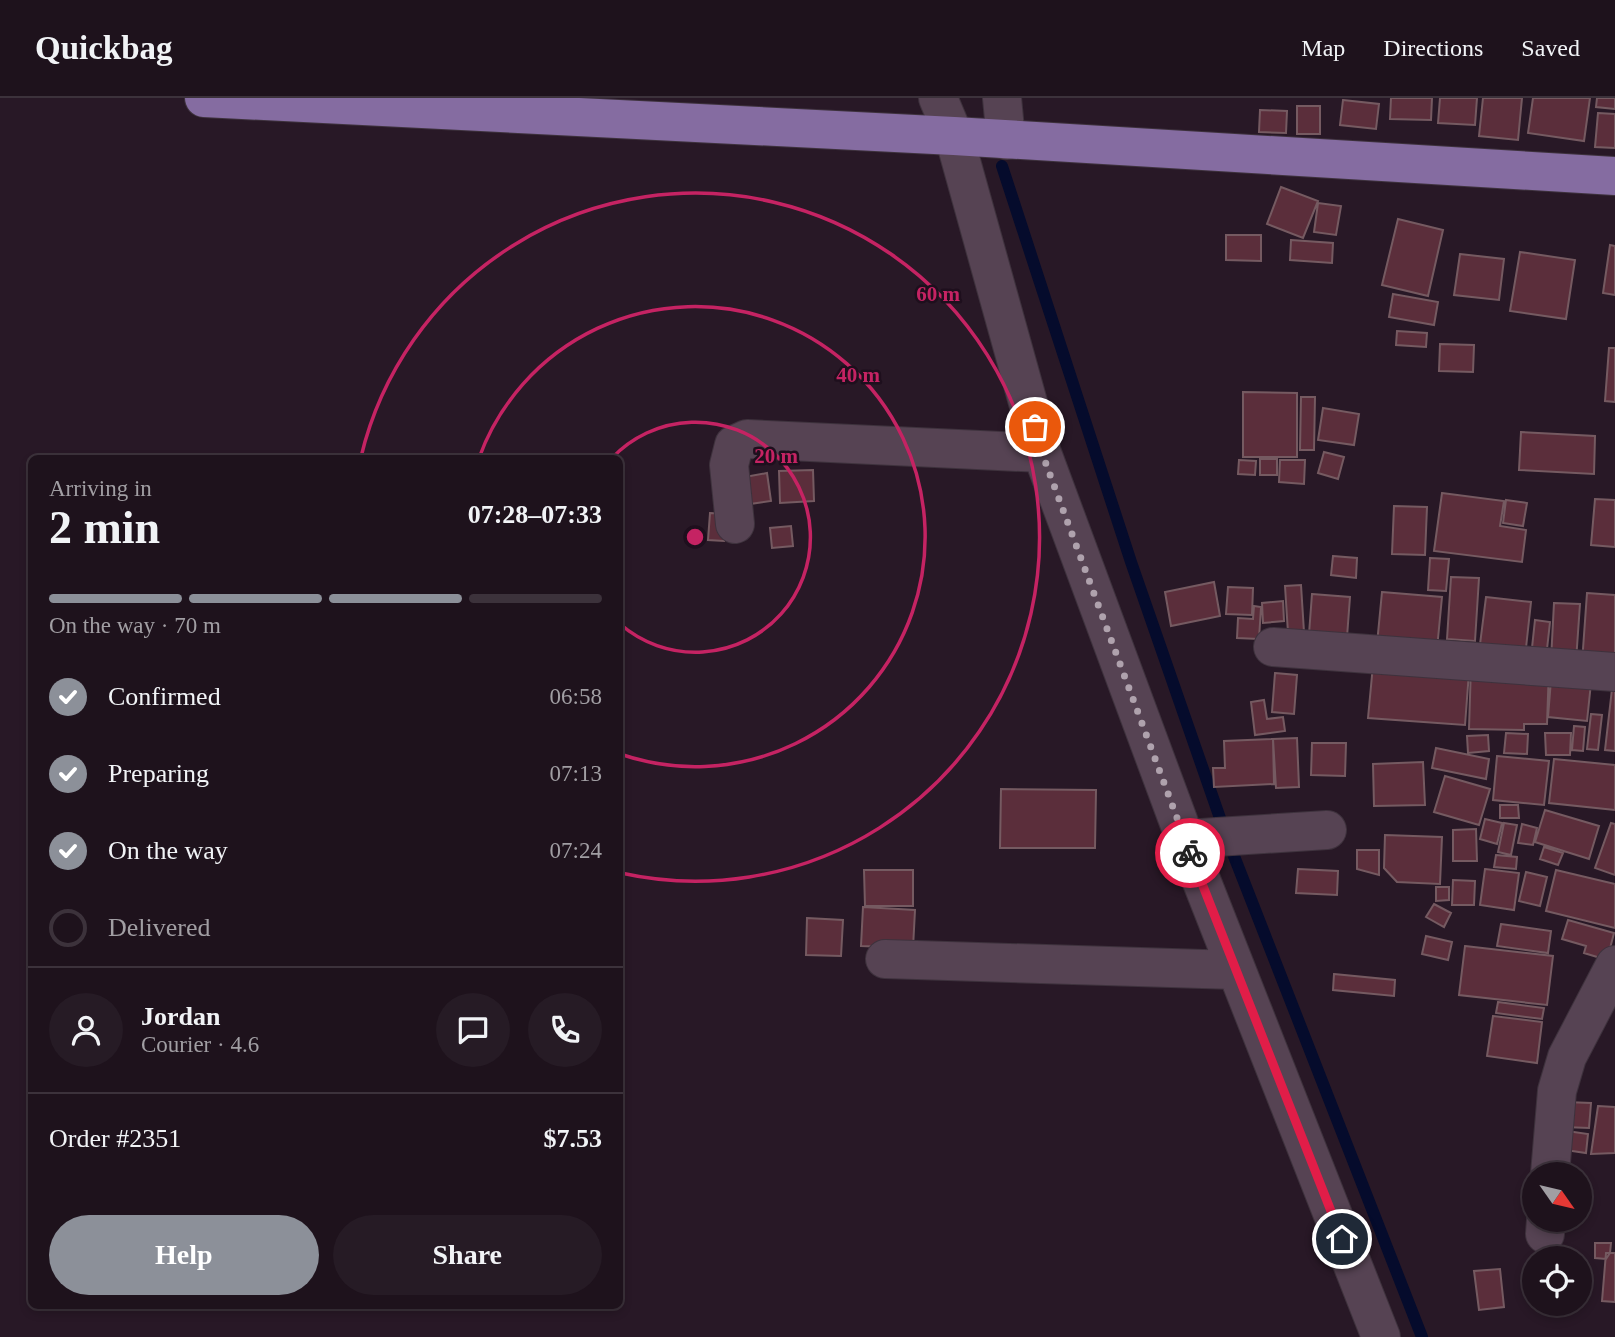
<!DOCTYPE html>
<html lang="en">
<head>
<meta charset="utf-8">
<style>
  body { margin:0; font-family:"Times New Roman",serif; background:#261b25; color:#f1f3f6; height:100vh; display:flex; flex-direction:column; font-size:26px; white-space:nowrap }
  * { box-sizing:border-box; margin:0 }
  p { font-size:23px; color:#a19ea3 }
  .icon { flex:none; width:38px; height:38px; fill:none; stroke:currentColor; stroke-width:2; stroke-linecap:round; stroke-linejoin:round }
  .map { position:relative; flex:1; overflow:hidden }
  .sheet { position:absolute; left:28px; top:357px; width:595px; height:854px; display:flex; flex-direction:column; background:#1e121c; border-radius:10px; box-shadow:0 4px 10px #0003,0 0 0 2px #3c323b }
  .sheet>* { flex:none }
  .needle { width:46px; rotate:124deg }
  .controls { position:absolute; left:1522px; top:1064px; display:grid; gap:14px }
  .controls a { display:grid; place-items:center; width:70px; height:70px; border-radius:50%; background:#1e121c; box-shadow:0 4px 10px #0003,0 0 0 2px #3c323b; font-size:35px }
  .pin { position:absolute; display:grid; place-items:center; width:60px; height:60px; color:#fff; margin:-30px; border:4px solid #fff; border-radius:50%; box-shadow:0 2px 7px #0007 }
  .courier { position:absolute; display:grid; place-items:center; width:70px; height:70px; margin:-35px; border:5px solid #e11d48; border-radius:50%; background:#fff; color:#222; box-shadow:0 2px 9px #0007 }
  .headline em { font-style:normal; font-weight:800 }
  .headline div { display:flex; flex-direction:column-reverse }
  .headline { display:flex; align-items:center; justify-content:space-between; height:119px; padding:0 21px }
  h1 { font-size:46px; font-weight:800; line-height:52px }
  .bar { display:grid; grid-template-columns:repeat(4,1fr); gap:10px 7px; align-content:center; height:84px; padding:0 21px }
  .bar i { height:9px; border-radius:5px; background:#3c323b }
  .bar .active { background:#8c9099 }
  .bar p { grid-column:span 4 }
  .line { display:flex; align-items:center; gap:18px; padding:0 21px; border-top:2px solid #3c323b }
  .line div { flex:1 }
  .round { display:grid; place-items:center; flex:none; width:74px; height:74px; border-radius:37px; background:#261b25 }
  ol { padding:0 21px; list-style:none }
  li { display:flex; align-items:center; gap:21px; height:77px }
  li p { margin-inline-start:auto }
  li .icon { padding:7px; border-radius:50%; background:#8c9099; color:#fff; stroke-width:4 }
  li:last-child { color:#a19ea3 }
  li i { width:38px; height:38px; border:4px solid #3c323b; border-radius:50% }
  .button { display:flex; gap:14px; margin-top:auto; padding:14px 21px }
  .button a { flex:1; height:80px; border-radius:42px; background:#8c9099; color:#fff; font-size:28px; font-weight:800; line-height:80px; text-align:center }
  .button a+a { background:#261b25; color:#f1f3f6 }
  header { display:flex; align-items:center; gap:42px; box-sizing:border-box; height:98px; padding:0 35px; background:#1e121c; border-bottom:2px solid #3c323b }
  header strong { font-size:33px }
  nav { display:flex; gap:38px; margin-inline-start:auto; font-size:24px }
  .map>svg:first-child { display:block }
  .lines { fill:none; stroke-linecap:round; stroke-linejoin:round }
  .stream { stroke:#050b2c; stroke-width:12 }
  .building { fill:#5b2e3b; stroke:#755a61; stroke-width:2 }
  .minor-casing { stroke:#3e323d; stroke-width:40 }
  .major-casing { stroke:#3e323d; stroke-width:40 }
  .minor { stroke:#564353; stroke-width:38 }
  .major { stroke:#856ca1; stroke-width:38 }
  .done { stroke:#afa2ad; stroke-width:7; stroke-dasharray:0 12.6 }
  .route { stroke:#e11d48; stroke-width:9 }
  .ring { fill:none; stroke:#c52363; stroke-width:3.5 }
  .centre { fill:#c52363; stroke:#1e0f1d; stroke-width:3.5 }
  .ring-label { font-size:21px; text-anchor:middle; font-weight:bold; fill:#c52363; stroke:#1e0f1d; stroke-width:5; stroke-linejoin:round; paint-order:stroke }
</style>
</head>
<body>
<header>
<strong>Quickbag</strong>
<nav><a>Map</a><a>Directions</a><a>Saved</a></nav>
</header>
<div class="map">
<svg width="1615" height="1239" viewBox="0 0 1615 1239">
  <rect width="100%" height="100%" fill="#281826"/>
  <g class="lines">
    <path class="stream" d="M1002,68l129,396 90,259
      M1232,753l190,486"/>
  </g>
  <path class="building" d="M1391,0h41l-1,22 -41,-1z
    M1440,0h37l-2,27 -37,-2z
    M1483,0h39l-4,42 -39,-4z
    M1533,0h57l-6,43 -56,-8z
    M1597,0h18v11l-19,-2z
    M1343,2l36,4 -3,25 -36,-4z
    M1297,8h23v28h-23z
    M1260,12l27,1 -1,22 -27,-1z
    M1598,15l17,1v34l-20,-1z
    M1281,89l37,14 -15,37 -36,-14z
    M1318,105l23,3 -5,29 -22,-3z
    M1398,121l45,11 -15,66 -46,-11z
    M1226,137h35v26l-35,-1z
    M1291,142l42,3 -1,20 -42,-3z
    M1610,147l5,1v49l-12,-2z
    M1520,154l55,8 -9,59 -56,-8z
    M1460,156l44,5 -5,41 -45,-5z
    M1393,196l45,8 -4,23 -45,-8z
    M1397,233l30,2 -1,14 -30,-2z
    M1440,246l34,1 -1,27 -34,-1z
    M1609,250h6v54l-10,-1z
    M1243,294l54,1v64h-54z
    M1301,299h14l-1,53h-14z
    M1323,310l36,6 -5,31 -36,-5z
    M1521,334l74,4 -1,38 -75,-4z
    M1324,354l20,5 -6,22 -20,-6z
    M1260,361h17v16h-17z
    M1239,362l17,1 -1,14 -17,-1z
    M1280,362h25l-1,24 -25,-2z
    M813,372l1,31 -34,2 -1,-32z
    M767,375l4,28 -28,4 -4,-27z
    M1442,395l62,8 -4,25 26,4 -4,32 -88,-11z
    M1595,401l20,1v47l-24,-2z
    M1506,402l21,3 -4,23 -20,-3z
    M1394,408l33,1 -2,48 -33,-1z
    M710,415l16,1 -2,27 -16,-1z
    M791,428l2,20 -21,2 -2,-20z
    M1333,458l24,2 -1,20 -25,-3z
    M1430,460l19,1 -3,32 -18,-1z
    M1451,479l28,1 -4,63 -28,-2z
    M1214,484l6,34 -49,10 -6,-34z
    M1301,487l3,47 -16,1 -3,-47z
    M1228,489l25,1 -1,27 -26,-1z
    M1382,494l60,5 -5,52 -60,-5z
    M1587,495l28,2v70l-33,-2z
    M1312,496l38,3 -3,40 -38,-3z
    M1486,499l45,5 -6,55 -46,-5z
    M1283,503l1,20 -21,2 -1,-20z
    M1554,505l26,1 -4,57 -25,-1z
    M1254,508l7,1 -2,32 -22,-1 1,-20 15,1z
    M1535,522l15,2 -4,36 -15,-1z
    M1373,567l96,7 -4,53 -97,-7z
    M1471,568l78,2 -2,56h-23v6l-55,-1z
    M1275,575l22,2 -3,39 -22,-2z
    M1551,582l40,3 -4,38 -39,-4z
    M1612,591l3,1v61l-10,-1z
    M1264,602l3,19 16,-2 2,14 -30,4 -4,-33z
    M1591,616l11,1 -4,35 -11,-1z
    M1574,628l11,1 -2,24 -11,-1z
    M1506,635l22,1 -1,20 -23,-1z
    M1545,635h26l-1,22h-24z
    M1488,637l1,16 -21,2 -1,-17z
    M1297,640l2,49 -23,1 -3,-49z
    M1273,641l1,45 -60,3 -1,-19h12l-1,-27z
    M1312,645h34l-1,33 -34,-1z
    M1436,650l53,11 -3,20 -54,-11z
    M1497,658l52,5 -5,44 -51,-5z
    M1554,661l61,6v45l-66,-7z
    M1423,664l2,43 -51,1 -1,-42z
    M1445,678l45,13 -11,36 -45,-13z
    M1001,691l95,1 -1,58h-95z
    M1500,707h18l1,13h-19z
    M1545,712l54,16 -10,33 -54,-17z
    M1485,721l17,4 -5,21 -17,-5z
    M1504,725l13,2 -6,30 -13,-3z
    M1611,725l4,1v51l-20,-7z
    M1522,726l15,4 -4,17 -15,-2z
    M1476,731l1,32h-24v-31z
    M1385,737l57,2 -2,47 -43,-2 -13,-14z
    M1544,749l19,6 -5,12 -18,-6z
    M1357,752h22v25l-22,-6z
    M1496,757l21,2 -1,12 -22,-2z
    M1298,771l40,2 -1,24 -41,-2z
    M1485,771l34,4 -5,37 -34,-5z
    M864,772h49v36h-48z
    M1556,772l59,14v44l-69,-17z
    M1526,774l21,5 -7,29 -21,-5z
    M1453,782l22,1 -1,24h-22z
    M1436,789h13v13l-13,1z
    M1434,806l17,9 -7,14 -18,-10z
    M863,809l52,3 -2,38 -52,-2z
    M807,820l36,2 -2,36 -35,-1z
    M1568,822l46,13 -7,27 -23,-7 2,-7 -24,-7z
    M1501,826l50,7 -3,22 -51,-7z
    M1426,838l26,6 -4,18 -26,-6z
    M1465,848l88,10 -6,49 -88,-10z
    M1334,876l61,6 -1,16 -61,-6z
    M1498,904l46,6 -2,11 -46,-6z
    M1493,918l49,6 -5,41 -50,-7z
    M1566,1004l25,1 -2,25 -25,-1z
    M1598,1008l17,1v46l-24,1z
    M1567,1033l21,3 -2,19 -21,-3z
    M1595,1145h16l-1,10 -4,6 -11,-1z
    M1606,1155h9v49l-13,-1z
    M1531,1163h4v34h-5z
    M1500,1171l4,38 -25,3 -5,-39z"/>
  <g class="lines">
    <g class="minor-casing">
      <path id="minor" d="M938,0l16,38 88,317 143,386 196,498
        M1002,0l4,42
        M735,426l-6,-59 5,-20 13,-6 295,14
        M1273,549l342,25
        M1185,741l142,-9
        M885,861l350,11
        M1550,1076l7,-83 10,-34 48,-92
        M1545,1136l1,-14"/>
    </g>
    <g class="major-casing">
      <path id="major" d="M204,0l750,38 661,40"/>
    </g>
    <use href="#minor" class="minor"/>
    <use href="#major" class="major"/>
  </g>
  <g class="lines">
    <path class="done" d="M1035,329l7,26 148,400"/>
    <path class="route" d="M1190,755l152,386"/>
  </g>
  <g class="ring">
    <path d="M612 360A115 115 0 1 1 620 526"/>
    <path d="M479 360A230 230 0 1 1 620 656"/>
    <path d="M361 359A344 344 0 1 1 621 775"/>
  </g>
  <circle cx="695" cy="439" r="10" class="centre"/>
  <g class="ring-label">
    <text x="938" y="203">60 m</text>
    <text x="858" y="284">40 m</text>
    <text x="776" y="365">20 m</text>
  </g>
</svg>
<div class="controls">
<a><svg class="needle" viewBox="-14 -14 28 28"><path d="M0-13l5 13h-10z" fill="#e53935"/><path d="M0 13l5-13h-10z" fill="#a19ea3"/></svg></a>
<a><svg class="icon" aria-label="locate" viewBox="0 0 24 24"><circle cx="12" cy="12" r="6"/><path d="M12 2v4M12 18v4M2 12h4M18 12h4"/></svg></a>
</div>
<div class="pin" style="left:1035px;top:329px;background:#ea580c"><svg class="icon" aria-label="bag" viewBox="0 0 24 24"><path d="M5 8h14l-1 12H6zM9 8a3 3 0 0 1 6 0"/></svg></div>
<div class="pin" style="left:1342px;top:1141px;background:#1f2937"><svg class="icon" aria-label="home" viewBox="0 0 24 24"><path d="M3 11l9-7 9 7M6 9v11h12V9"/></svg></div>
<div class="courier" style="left:1190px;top:755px"><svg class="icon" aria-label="bike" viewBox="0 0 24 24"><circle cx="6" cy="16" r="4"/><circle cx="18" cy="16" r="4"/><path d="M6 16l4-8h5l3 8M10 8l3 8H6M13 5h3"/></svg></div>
<section class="sheet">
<div class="headline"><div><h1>2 min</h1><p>Arriving in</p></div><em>07:28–07:33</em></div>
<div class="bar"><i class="active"></i><i class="active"></i><i class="active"></i><i></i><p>On the way · 70 m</p></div>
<ol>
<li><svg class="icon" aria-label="check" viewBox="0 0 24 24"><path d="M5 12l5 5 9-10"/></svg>Confirmed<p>06:58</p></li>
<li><svg class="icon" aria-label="check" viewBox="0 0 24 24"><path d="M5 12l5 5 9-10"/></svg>Preparing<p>07:13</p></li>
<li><svg class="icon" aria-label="check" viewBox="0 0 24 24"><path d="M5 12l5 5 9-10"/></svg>On the way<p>07:24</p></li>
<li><i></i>Delivered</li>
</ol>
<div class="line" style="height:126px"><a class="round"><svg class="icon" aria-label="person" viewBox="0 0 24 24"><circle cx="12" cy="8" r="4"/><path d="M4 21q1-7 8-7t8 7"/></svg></a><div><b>Jordan</b><p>Courier · 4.6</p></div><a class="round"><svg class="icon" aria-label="chat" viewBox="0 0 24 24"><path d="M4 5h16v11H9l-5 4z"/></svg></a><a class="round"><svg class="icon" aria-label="phone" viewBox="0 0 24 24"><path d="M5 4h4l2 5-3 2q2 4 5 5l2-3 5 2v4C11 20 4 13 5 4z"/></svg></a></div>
<div class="line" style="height:91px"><div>Order #2351</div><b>$7.53</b></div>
<div class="button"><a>Help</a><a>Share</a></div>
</section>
</div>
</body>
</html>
